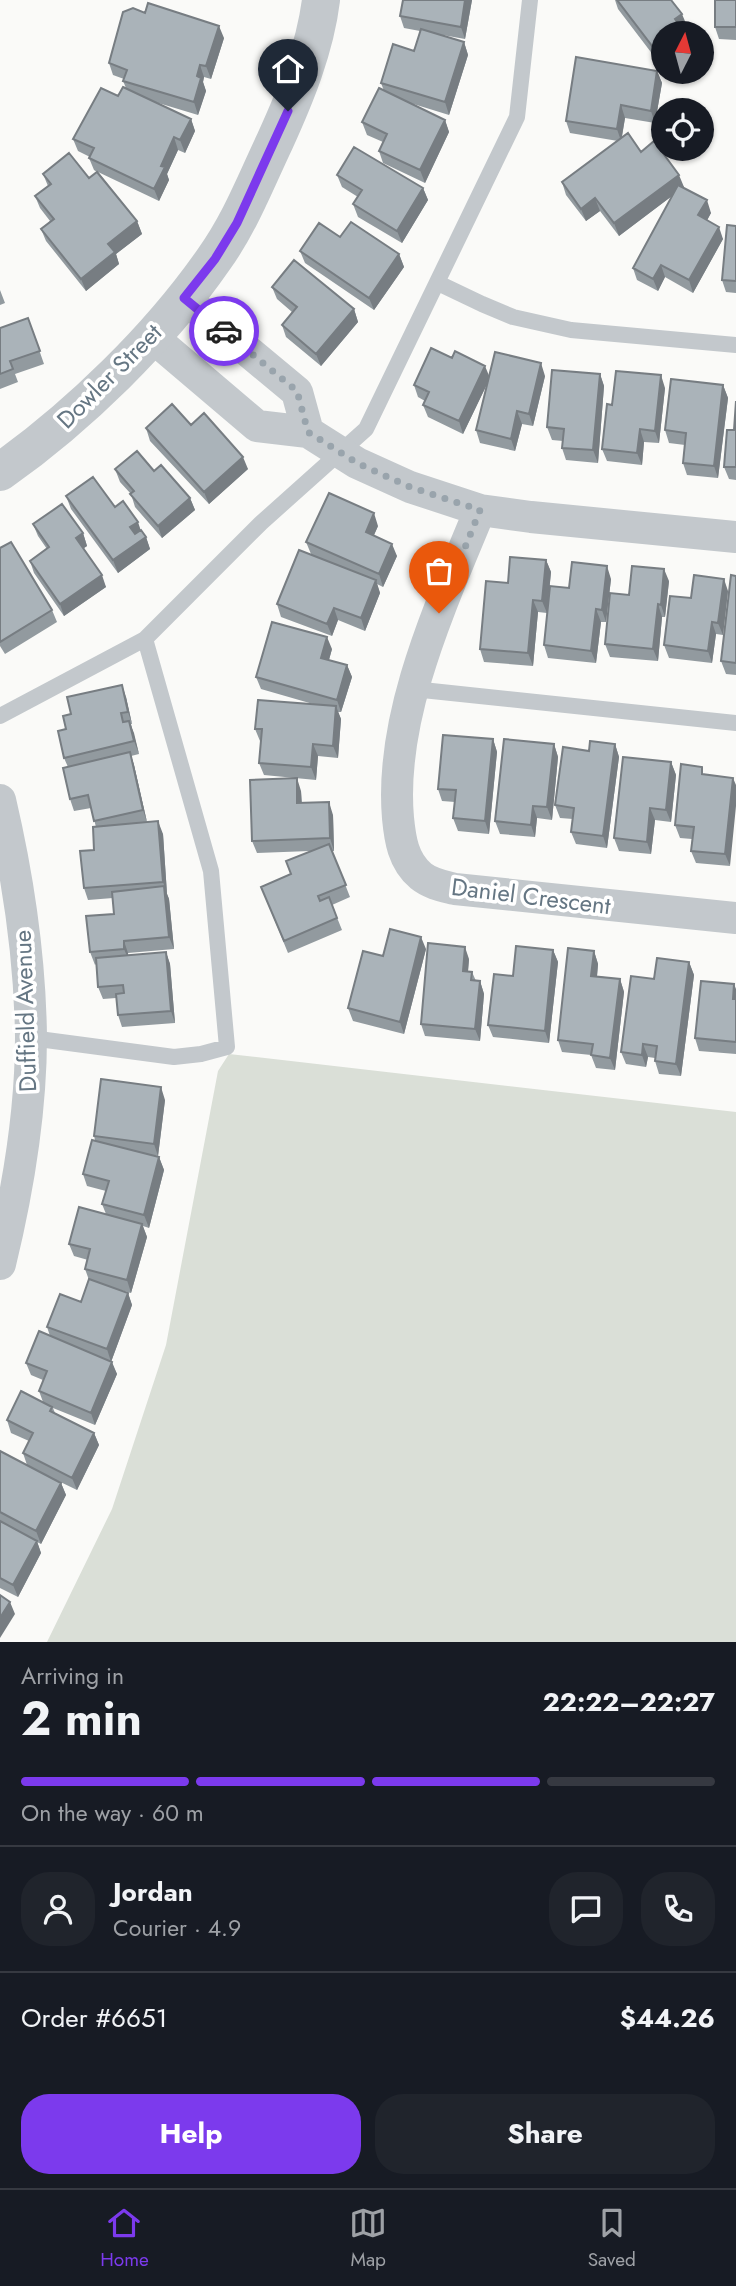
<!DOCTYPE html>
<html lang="en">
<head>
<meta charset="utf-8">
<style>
  body { margin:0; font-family:Jost,sans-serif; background:#20242c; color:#f1f3f6; height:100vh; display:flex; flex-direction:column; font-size:26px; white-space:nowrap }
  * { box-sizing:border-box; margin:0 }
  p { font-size:23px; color:#9ea1a6 }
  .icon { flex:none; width:38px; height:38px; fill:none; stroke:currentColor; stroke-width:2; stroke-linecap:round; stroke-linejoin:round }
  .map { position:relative; height:1642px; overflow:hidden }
  .drawer { display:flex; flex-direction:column; background:#171b24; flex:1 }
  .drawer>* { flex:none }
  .needle { width:46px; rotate:6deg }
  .tools { position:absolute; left:651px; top:21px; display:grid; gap:14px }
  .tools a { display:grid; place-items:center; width:63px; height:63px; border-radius:50%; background:#171b24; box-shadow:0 2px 5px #0004; font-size:35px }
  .pin { position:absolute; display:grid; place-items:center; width:60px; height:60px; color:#fff; margin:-72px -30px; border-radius:50% 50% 50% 0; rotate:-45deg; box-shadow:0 0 7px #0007 }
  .pin .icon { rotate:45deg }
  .courier { position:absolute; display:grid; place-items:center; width:70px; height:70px; margin:-35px; border:5px solid #7c3aed; border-radius:50%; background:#fff; color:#222; box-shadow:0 2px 9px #0007 }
  .overview em { font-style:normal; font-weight:700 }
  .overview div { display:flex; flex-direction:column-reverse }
  .overview { display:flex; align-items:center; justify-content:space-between; height:119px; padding:0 21px }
  h1 { font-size:46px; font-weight:700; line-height:52px }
  .bar { display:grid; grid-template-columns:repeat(4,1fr); gap:10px 7px; align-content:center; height:84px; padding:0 21px }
  .bar i { height:9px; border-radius:5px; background:#363941 }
  .bar .selected { background:#7c3aed }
  .bar p { grid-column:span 4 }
  .line { display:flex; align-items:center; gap:18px; padding:0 21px; border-top:2px solid #363941 }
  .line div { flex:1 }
  .round { display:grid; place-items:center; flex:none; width:74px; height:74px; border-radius:28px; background:#20242c }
  .action { display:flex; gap:14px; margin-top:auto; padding:14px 21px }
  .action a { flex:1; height:80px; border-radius:28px; background:#7c3aed; color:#fff; font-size:28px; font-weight:700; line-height:80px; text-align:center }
  .action a+a { background:#20242c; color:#f1f3f6 }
  .dock { display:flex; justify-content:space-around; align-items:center; height:98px; border-top:2px solid #363941; background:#171b24; font-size:19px; color:#9ea1a6 }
  .dock a { display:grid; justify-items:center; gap:4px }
  .dock .selected { color:#7c3aed }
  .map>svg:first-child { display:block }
  .green { fill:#dadfd7 }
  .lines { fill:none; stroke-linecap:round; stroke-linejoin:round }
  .service { stroke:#c3c8cc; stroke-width:16 }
  .minor { stroke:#c3c8cc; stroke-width:32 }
  .tertiary { stroke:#c3c8cc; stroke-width:38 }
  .wall { fill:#929a9f }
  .shaded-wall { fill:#777d82 }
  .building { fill:#aab3b9; stroke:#777d82; stroke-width:2 }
  .done { stroke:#99a4ac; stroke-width:7; stroke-dasharray:0 12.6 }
  .route { stroke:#7c3aed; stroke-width:9 }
  .labels { text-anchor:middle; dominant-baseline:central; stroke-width:7; stroke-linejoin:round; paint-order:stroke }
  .street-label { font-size:24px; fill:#657683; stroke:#fff }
</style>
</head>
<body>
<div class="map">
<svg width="736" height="1642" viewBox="0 0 736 1642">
  <rect width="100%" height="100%" fill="#fafaf8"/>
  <path class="green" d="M229,1054l507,58v530h-689l65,-133 54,-164 52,-274z"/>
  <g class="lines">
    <path class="service" d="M438,283l44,21 31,13 58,13 165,15
      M413,689l323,34
      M0,716l145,-77 116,-116 105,-94 151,-312 13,-117
      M31,1038l143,19 27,-3 26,-7 -16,-176 -66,-232"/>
    <path class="minor" d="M184,298l113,94 11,40
      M151,336l106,90 51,6 49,31 53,24 70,23 51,7 205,20
      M480,510c-38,93 -91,205 -82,308 2,21 5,43 23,58 10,8 22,10 34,13l281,29
      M0,800c18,77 30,158 31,237 0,77 -13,153 -31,227"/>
    <path class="tertiary" d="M0,472c78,-55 160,-135 214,-213 26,-36 42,-78 61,-118 20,-44 40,-92 46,-141"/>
  </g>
  <path class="wall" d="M472,0l-7,39 -28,-5 27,8 4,13 -19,60 -42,-13 38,18 4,12 -24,51 -42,-20 -4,-12 4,-9 -16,-7 -5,-13 22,-31 -3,-8 33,-32 6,-20 -16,-3 -4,-12z
    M615,0h56l16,26 -24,7v35l-45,-59z
    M736,0v40l-17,-1 -4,-12z
    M145,13l79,25 -13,41 -7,-2 -1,5 3,9 -8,24 -43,-13 36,17 4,12 -10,22 -7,-3 -11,24 2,6 -10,21 -61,-29 39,49 5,13 -26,20 3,10 -33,27 -40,-50 -5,-12 9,-8 -10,-13 -5,-12 13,-10 -5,-12 46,4 8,-6 -3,-2 -5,-12 1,-1 -12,-6 -5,-12 53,-51 -3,-7 1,-2 -11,-4 -4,-12z
    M657,71l5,12 -7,40 -30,-5 -3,19 19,15 43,35 -1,1 28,25 -4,7 16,19 -30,54 -28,-16 -7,14 -21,-11 -4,-12 40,-73 -54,41 -19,-25 -14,10 -20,-26 -4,-13 56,-41 -48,-8 -4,-12z
    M337,175l86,13 5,12 -26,43 -44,-26 -5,-13 5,-7 -16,-10z
    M736,226v67l-10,-1 -4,-12z
    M340,237l59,17 5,13 -30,43 -69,-47 -5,-12z
    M272,287l82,22 4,13 -37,44 -35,-29 -4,-12 10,-13 -15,-13z
    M0,290l5,13 -5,2z
    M28,318l16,46 -29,10 3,8 -18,7v-61z
    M600,374l4,12 -6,77 -32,-3 -4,-12 1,-7 -11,-1 -5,-13z
    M489,376h56l-12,50 -11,-2 -7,27 -35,-8 -4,-13 11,-46 -24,50 -35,-17 -5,-12 2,-4 -7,-4 -4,-12z
    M723,385l5,13 -10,80 -31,-3 -4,-12 2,-18 -16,-2 -4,-13z
    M665,388l-6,55 -15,-1 -2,23 -35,-4 -5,-12 10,-44z
    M736,401v79l-7,-1 -5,-12 10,-37z
    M191,425l57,44 -39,35 -59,-63 -4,-13z
    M115,469l39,2 36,27 5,12 -33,28 -27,-31 -4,-13 -11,-12z
    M66,496l49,11 26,23 5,7 4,12 -32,24 -47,-64z
    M33,524l50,9 4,13 -3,2 22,39 -42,29 -30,-43 -4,-12 17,-12 -9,-13z
    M378,526l-4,9 23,21 -14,31 -6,-3 3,9 -15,38 -27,-11 -6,16 -51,-19 -4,-13 34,-50 -5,-12z
    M0,548l52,62 5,12 -52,32 -5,-8z
    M546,560l5,12 -4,41 -9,-1 -5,54 -49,-4 -4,-13 28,-66z
    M736,576v99l-10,-1 -5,-13z
    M611,579l-5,43h-5l-5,41 -48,-5 -4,-13 25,-57z
    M669,581l-4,36h-3l-4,44 -48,-4 -5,-13z
    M728,591l-5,44 -7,-1 -4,29 -43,-5 -5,-13 27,-47z
    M332,649l-3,11 18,5 5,12 -11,35h-3l3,7 -3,39 -20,-2 -2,24 -52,-5 -5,-12 2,-22h-1l-5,-12 58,-25 -52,-15 -5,-12z
    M126,697l6,27h-1l8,30 -8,2 3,9 13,57 16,12 4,60 2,5 5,50 -46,4v2l38,-3 4,12 5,59 -53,4 -4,-12 -2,-17 -13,1 -5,-12 -2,-23 -1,1 -5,-13 24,-38 -1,-16 -25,2 -4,-12 10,-38 2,-23 -5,-19 -17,3 -4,-12 -2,-32 -4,-9 7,-44z
    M493,739l4,13 -8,82 -31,-3 -5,-13 2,-16 -13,-1 -4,-12z
    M554,744l4,13 -6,63 -15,-2 -2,19 -35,-3 -5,-13z
    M615,744l4,13 -12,91 -31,-4 -5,-12 2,-13 -13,-1 -5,-13 34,-54z
    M671,762l5,13 -5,47 -16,-2 -4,34 -32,-3 -5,-13z
    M705,775l25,91 -34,-3 -5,-12 1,-12 -12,-1 -5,-13z
    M301,791l1,12 31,12 1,36h-2l18,46 -18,8 10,25 -54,23 -27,-66 30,-13 19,-23 -53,2 -5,-12z
    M426,949l-22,85 -51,-13 -5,-13 35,-52z
    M553,950l5,12 -9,81 -56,-6 -5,-12 25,-49z
    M594,951l4,13 -1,12 23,3 4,13 -9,78 -19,-2 -5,-13 -29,-3 -4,-12z
    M469,959l-1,12 4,1 4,9h4l4,13 -4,47 -55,-5 -4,-12z
    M689,962l5,13 -13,101 -22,-2 -4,-13v-3l-7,-1 -2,10 -20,-3 -5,-12z
    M736,989v65l-37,-3 -4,-13z
    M165,1100l-7,56 -5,-1 6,2 5,13 -15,58 -6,-2 4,11 -16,56 -14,-4 11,4 4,12 -21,57 6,12 -22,51 -42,-17 2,5 39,20 5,12 -22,45 -29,-14 13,7 5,12 -25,49 -4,-2 4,11 -23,44 -18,-9v-137l27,14 -4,-12 6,-12 -18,-8 -4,-13 36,-18 -4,-11 4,-11 -12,-5 -5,-12 24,-27 -3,-9 34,-25 8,-22 -4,-11 3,-9 -14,-4 -5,-12 37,-30 -4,-10 4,-13 -19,-5 -4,-12 12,-34 -1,-4z"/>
  <path class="shaded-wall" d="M465,0h7l-7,39 -4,-12z
    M682,14l5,12 -8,6 -4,-13z
    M219,26l5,12 -13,41 -5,-13z
    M464,42l4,13 -19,60 -4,-13z
    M663,52v15l-4,-12z
    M200,65l4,12 -1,5 3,9 -8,24 -4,-13 3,-26z
    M657,71l5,12 -7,40 -4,-12z
    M621,105l4,13 -4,23 -4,-12z
    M191,119l4,12 -10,22 -5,-13z
    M445,120l4,12 -24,51 -5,-13z
    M174,137l4,13 -11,24 2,6 -10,21 -5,-12 7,-23z
    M679,175l5,12 -65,49 -5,-13z
    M423,188l5,12 -26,43 -5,-12z
    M595,198l5,13 -14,10 -5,-12z
    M707,200l4,13 -8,15 -5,-13z
    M137,221l5,13 -26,20 3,10 -33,27 -5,-12 27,-35z
    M719,227l4,12 -30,54 -4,-13z
    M399,254l5,13 -30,43 -5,-12z
    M661,265l4,12 -7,14 -5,-12z
    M354,309l4,13 -37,44 -5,-12z
    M541,363l4,13 -12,50 -4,-12z
    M485,366l5,12 -27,56 -4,-13z
    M600,374l4,12 -6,77 -5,-13z
    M661,375l4,13 -6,55 -4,-12z
    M723,385l5,13 -10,80 -4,-12z
    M517,411l5,13 -7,27 -4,-12z
    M640,429l4,13 -2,23 -5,-12z
    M243,457l5,12 -39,35 -5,-12z
    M190,498l5,12 -33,28 -4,-12z
    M374,513l4,13 -8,18 -4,-12z
    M138,522l4,12 -7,6 -5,-13z
    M83,533l4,13 -6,4 -5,-12z
    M146,537l4,12 -32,24 -5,-13z
    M392,544l5,12 -14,31 -4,-13z
    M546,560l5,12 -4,41 -5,-12z
    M607,566l4,13 -5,43 -4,-12z
    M664,569l5,12 -4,36 -4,-12z
    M102,575l4,12 -42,29 -4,-12z
    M724,579l4,12 -5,44 -5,-12z
    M376,580l4,13 -15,38 -4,-13z
    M533,600l5,12 -5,54 -5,-13z
    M658,604l4,13 -4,44 -5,-12z
    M334,608l4,12 -6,16 -5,-12z
    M596,609l5,13 -5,41 -5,-12z
    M712,622l4,12 -4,29 -4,-12z
    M327,637l5,12 -6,21 -5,-12z
    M347,665l5,12 -11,35 -4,-12z
    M122,685l4,12 6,27 -4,-12z
    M336,706l5,13 -3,39 -5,-12z
    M129,721l5,12 5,21 -5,-13z
    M493,739l4,13 -8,82 -4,-13z
    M313,744l5,12 -2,24 -5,-13z
    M554,744l4,13 -6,63 -5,-13z
    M615,744l4,13 -12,91 -4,-12z
    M130,752l4,13 13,57 -4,-12z
    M671,762l5,13 -5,47 -5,-12z
    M297,778l4,13 1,25 -5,-13z
    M733,778l3,7v21l-6,60 -5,-12z
    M329,802l4,13 1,36 -4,-13z
    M533,806l4,12 -2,19 -4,-12z
    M650,808l5,12 -4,34 -4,-12z
    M158,821l5,13 4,60 -4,-12z
    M164,886l5,13 5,50 -5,-12z
    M421,937l5,12 -22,85 -4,-12z
    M124,941l4,12 1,8 -5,-12z
    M465,947l4,12 -2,24 -4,-12z
    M553,950l5,12 -9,81 -4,-12z
    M594,951l4,13 -2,24 -5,-12z
    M166,952l4,12 5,59 -4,-12z
    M689,962l5,13 -13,101 -5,-12z
    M620,979l4,13 -9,78 -5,-12z
    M480,981l4,13 -4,47 -5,-12z
    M734,984l2,5v19l-3,-9z
    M643,1044l5,13 -2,10 -4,-12z
    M161,1087l4,13 -7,56 -4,-12z
    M159,1157l5,13 -15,58 -5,-13z
    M142,1224l5,13 -16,56 -4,-13z
    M128,1293l4,12 -21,57 -4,-13z
    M112,1362l5,12 -22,51 -4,-12z
    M94,1433l5,12 -22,45 -5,-12z
    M61,1483l5,12 -25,49 -5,-13z
    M37,1541l4,12 -23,44 -5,-12z
    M10,1602l5,12 -15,24v-20z"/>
  <path class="building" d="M403,0h62l-4,27 -61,-11z
    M617,0h54l11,14 -7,5 10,14h-22v19l-4,3z
    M715,0h21v27h-21z
    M148,3l71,23 -13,40 -6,-1 -3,11 4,2 -7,24 -71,-21 4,-11 -18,-7 14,-51 10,-4 12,5z
    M421,29l43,13 -19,60 -64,-19 12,-39 21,7z
    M576,57l81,14 -6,40 -30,-6 -4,24 -51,-8z
    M123,87l68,32 -11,21 -6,-3 -13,29 4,1 -11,22 -65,-31 5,-10 -21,-9 28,-51 17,8z
    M379,88l66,32 -25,50 -41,-19 8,-17 -25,-12z
    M628,133l13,19 13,-11 25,34 -65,48 -19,-25 -14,11 -19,-27z
    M354,147l69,41 -26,43 -44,-27 9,-14 -25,-15z
    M69,153l20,25 8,-6 40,49 -29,23 7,8 -34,27 -40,-50 13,-10 -19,-23 16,-12 -8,-10z
    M678,185l29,15 -9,15 21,12 -30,53 -28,-15 -8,14 -20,-11z
    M351,222l48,32 -30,44 -69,-47 19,-28 21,14z
    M727,225l9,1v55l-14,-1z
    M294,260l60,49 -38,45 -34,-29 15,-18 -25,-20z
    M28,318l12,33 -30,10 3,8 -13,5v-46z
    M431,348l21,10 3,-7 30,15 -26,55 -36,-16 6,-13 -15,-7z
    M495,352l46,11 -12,51 -12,-3 -6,28 -35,-9z
    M552,370l48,4 -7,76 -31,-2 2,-19 -17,-2z
    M616,371l45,4 -6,56 -15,-2 -3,24 -35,-4 5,-45 5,1z
    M671,379l52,6 -9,81 -31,-3 3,-30 -21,-3z
    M736,401v66h-12l3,-37h7z
    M172,404l19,21 13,-12 39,44 -39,35 -58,-64z
    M137,451l17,20 7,-6 29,33 -32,28 -28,-32 4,-3 -19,-22z
    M93,477l22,30 8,-6 15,21 -8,5 5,7 6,-4 5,7 -33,23 -47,-64z
    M329,493l45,20 -8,19 26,12 -13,30 -73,-32z
    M62,504l21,29 -7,5 26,37 -42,29 -30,-43 19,-14 -16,-23z
    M11,542l41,68 -52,32v-94z
    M299,550l77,30 -15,38 -27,-10 -7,16 -50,-20z
    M510,557l36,3 -4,41 -9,-1 -5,53 -48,-4 6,-68 22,2z
    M572,562l35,4 -5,44 -6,-1 -5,42 -47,-6 6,-59 19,2z
    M632,566l32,3 -3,36 -3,-1 -5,45 -48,-5 5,-51 19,2z
    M694,575l30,4 -6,44 -6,-1 -4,29 -44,-6 6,-49 21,2z
    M731,575l5,1v87l-15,-2z
    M272,622l55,15 -6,21 26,7 -10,35 -81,-23z
    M122,685l6,27 -7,1 2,9 6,-1 5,20 -70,17 -6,-27 8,-2 -3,-13 8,-2 -4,-17z
    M258,700l78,6 -3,40 -20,-2 -2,23 -52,-4 3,-34h-7z
    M443,735l50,4 -8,82 -32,-3 3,-28 -18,-1z
    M504,739l50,5 -7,63 -14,-1 -2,19 -36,-4z
    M590,741l25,3 -12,92 -32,-4 3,-24 -19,-3 8,-58 26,4z
    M130,752l13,58 -49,11 -6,-26 -18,4 -7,-31z
    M623,757l48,5 -5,48 -16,-2 -3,34 -33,-4z
    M681,764l21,3v7l31,4 -8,76 -34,-3 3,-24 -19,-2z
    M297,778v25l32,-1 1,36 -78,3 -2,-61z
    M158,821l5,61 -79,6 -4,-37 14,-1 -1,-23z
    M329,844l17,41 -28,11 2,5 9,-4 8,21 -53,23 -23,-54 30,-13 -5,-13z
    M164,886l5,51 -45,4v8l-34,3 -4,-36 28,-2 -2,-22z
    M390,929l31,8 -21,85 -52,-14 15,-57 20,5z
    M428,943l37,4 -2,24 9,1 -1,8 9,1 -5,48 -54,-5z
    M516,946l37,4 -8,81 -57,-6 6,-51 19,2z
    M568,948l26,3 -3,25 29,3 -10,79 -19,-3 2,-11 -35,-4z
    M166,952l5,59 -53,4 -2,-21 8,-1 -1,-8 -25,2 -2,-29z
    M657,958l32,4 -13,102 -21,-3 2,-15 -14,-2 -1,11 -21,-3 10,-76 23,3z
    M701,981l33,3 -1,15h3v43l-41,-4z
    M101,1079l60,8 -7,57 -60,-8z
    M92,1140l67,17 -15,58 -42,-11 7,-23 -26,-7z
    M79,1207l63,17 -15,56 -42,-11 5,-20 -21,-5z
    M89,1279l39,14 -21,56 -60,-22 13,-33 21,8z
    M39,1331l73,31 -21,51 -52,-22 8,-20 -21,-8z
    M21,1391l31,16 -2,4 44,22 -22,45 -49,-25 10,-20 -26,-13z
    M0,1451l61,32 -25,48 -36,-19z
    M0,1521l37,20 -24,44 -13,-7z
    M0,1595l10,7 -10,16z"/>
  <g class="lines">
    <path class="done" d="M224,331l73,60 11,41 49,31 53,24 70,23 -41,103"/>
    <path class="route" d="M224,331l-40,-33 31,-39 22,-36 51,-112"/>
  </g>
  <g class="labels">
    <g class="street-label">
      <text transform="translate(109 376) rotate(-45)">Dowler Street</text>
      <text transform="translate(531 896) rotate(7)">Daniel Crescent</text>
      <text transform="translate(25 1011) rotate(-92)">Duffield Avenue</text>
    </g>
  </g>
</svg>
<div class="tools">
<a><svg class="needle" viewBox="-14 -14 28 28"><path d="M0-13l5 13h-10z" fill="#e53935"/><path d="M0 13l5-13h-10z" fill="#9ea1a6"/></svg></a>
<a><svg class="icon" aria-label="locate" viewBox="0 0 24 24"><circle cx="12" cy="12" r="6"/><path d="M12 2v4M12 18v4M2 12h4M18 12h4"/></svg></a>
</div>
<div class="pin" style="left:439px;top:613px;background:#ea580c"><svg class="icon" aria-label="bag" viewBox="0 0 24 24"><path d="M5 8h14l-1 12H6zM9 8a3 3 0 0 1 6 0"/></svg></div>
<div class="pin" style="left:288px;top:111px;background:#1f2937"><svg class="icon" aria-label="home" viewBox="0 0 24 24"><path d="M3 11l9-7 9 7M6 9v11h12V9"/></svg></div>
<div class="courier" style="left:224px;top:331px"><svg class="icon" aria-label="car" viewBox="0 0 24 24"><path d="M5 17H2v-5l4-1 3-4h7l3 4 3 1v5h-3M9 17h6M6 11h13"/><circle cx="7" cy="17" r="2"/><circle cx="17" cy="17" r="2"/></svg></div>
</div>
<section class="drawer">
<div class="overview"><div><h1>2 min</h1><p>Arriving in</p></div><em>22:22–22:27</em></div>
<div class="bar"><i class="selected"></i><i class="selected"></i><i class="selected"></i><i></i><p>On the way · 60 m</p></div>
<div class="line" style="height:126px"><a class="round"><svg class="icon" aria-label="person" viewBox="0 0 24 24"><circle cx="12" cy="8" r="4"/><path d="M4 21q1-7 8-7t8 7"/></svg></a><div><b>Jordan</b><p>Courier · 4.9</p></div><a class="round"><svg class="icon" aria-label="chat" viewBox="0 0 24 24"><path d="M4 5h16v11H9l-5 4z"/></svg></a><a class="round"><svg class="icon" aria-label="phone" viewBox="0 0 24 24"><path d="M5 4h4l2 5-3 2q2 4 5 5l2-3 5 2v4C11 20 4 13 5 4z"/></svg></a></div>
<div class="line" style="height:91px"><div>Order #6651</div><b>$44.26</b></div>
<div class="action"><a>Help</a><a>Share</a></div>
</section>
<nav class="dock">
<a class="selected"><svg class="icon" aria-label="home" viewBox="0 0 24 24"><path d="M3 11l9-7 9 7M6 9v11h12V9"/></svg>Home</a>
<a><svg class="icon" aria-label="map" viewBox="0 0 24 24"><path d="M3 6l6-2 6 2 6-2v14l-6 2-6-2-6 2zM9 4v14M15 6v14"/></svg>Map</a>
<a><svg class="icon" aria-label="saved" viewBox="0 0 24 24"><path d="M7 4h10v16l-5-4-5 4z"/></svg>Saved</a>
</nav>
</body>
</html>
